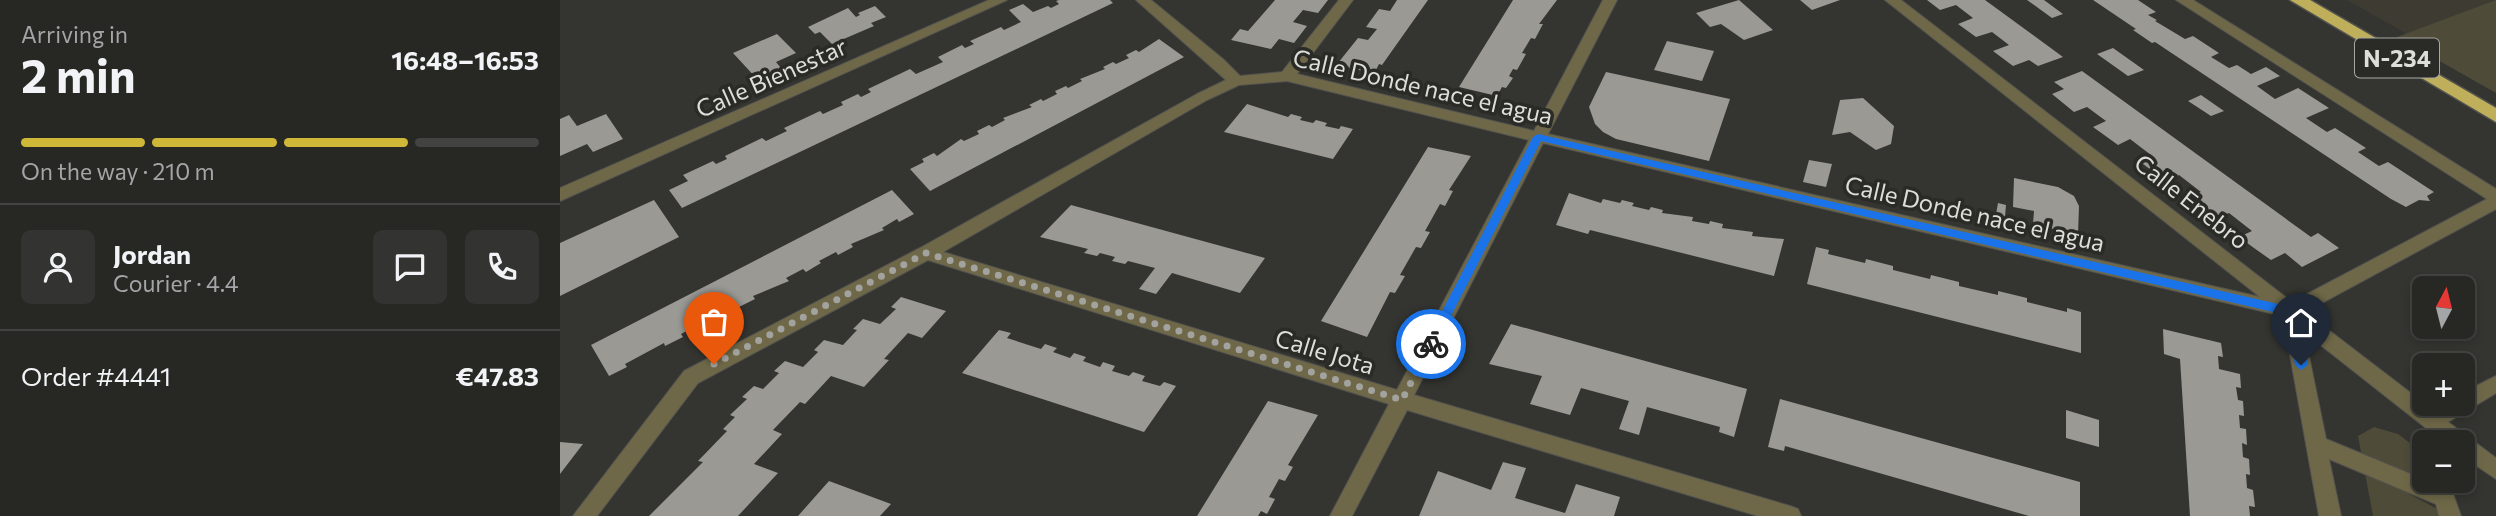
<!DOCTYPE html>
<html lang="en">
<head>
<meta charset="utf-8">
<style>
  body { margin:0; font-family:Commissioner,sans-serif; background:#333331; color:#f1f3f6; height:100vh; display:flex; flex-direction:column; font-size:26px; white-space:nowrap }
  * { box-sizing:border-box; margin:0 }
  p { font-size:23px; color:#a4a5a6 }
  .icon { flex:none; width:38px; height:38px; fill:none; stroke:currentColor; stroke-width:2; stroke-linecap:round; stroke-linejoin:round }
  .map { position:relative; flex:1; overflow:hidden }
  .details { display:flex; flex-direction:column; background:#272724; width:560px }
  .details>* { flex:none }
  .needle { width:46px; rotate:7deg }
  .buttons { position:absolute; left:1852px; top:276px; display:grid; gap:14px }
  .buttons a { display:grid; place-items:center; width:63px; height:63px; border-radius:10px; background:#272724; box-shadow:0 4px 10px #0003,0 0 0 2px #434441; font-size:35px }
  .pin { position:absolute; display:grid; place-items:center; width:60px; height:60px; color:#fff; margin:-72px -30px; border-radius:50% 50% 50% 0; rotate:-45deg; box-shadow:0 0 7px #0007 }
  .pin .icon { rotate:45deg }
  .courier { position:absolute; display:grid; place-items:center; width:70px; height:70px; margin:-35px; border:5px solid #1a73e8; border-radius:50%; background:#fff; color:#222; box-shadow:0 2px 9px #0007 }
  .headline em { font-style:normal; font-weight:700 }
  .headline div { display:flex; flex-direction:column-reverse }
  .headline { display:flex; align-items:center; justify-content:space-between; height:119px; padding:0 21px }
  h1 { font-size:46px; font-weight:700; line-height:52px }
  .bar { display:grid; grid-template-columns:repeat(4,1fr); gap:10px 7px; align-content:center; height:84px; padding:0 21px }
  .bar i { height:9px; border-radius:5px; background:#434441 }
  .bar .current { background:#cfb837 }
  .bar p { grid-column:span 4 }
  .line { display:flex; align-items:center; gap:18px; padding:0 21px; border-top:2px solid #434441 }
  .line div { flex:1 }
  .round { display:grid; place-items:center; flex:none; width:74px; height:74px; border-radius:10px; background:#333331 }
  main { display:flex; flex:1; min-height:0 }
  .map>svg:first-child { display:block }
  .built { fill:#3e3c32 }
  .green { fill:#4f4b39 }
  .building { fill:#9a9994 }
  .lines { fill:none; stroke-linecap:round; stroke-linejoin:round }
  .street-casing { stroke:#52524f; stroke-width:2 }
  .highway-casing { stroke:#52524f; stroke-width:3 }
  .street { fill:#6f6848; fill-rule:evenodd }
  .highway { fill:#bfaf5b; fill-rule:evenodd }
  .route { fill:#1a73e8 }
  .done { stroke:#a2a29e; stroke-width:7; stroke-dasharray:0 12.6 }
  .labels { text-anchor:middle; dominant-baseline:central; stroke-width:7; stroke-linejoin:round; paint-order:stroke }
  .shield { fill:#2a2a26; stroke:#a7a7a4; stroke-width:2 }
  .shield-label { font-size:23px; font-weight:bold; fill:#ddddda }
  .street-label { font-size:24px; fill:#ddddda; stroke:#2a2a26 }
</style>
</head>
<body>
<main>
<section class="details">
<div class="headline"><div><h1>2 min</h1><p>Arriving in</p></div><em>16:48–16:53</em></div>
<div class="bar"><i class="current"></i><i class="current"></i><i class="current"></i><i></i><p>On the way · 210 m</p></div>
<div class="line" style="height:126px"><a class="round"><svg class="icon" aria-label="person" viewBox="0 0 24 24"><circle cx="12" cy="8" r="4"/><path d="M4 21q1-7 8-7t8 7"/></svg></a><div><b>Jordan</b><p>Courier · 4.4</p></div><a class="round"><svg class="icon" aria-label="chat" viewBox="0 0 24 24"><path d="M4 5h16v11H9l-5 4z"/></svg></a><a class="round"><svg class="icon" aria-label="phone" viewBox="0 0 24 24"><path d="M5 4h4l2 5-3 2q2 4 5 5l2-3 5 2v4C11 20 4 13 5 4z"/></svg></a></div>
<div class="line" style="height:91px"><div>Order #4441</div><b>€47.83</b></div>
</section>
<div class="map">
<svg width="1936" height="516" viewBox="0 0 1936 516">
  <rect width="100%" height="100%" fill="#343430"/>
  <path class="built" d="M1787,0h149v84z"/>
  <path class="green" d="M1936,0v93l-99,-56z
    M1814,427l24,7 20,15 6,32 4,2 -20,10 42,23h-77l-15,-80z"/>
  <path class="building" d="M499,0h51l3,3 -431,205 -13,-18 19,-9 -5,-6 30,-14 3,3 11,-5 -2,-3 37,-18 4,3 21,-10 -3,-3 36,-17 3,3 20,-9 -2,-3 17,-8 3,3 10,-5 -3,-3 42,-20 6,5 27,-12 -5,-5 24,-12 3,3 9,-4 -4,-3 31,-14 3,3 17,-8 -12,-12 14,-6 10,8 15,-6 3,2 8,-4 -3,-3z
    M715,0h53l-10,13 -15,-3 -10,12 14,4 -13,17 -15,-4 -8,10 -40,-9 9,-11 8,2z
    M837,0h31l-46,65 -3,-1 -4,8 -25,-3 -2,-3 -10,-3 20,-25 10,2 9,-11 -11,-2 13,-18 11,2z
    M953,0h44l-18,24h4l-8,15 -4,-1 -9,15 4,1 -9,16 -4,-1 -4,7 4,2 -7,10 -4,-1 -5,9 -38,-9z
    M1179,0l34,30 -29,10 -23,-16 -11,3 -14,-14z
    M1240,0h40l-28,10z
    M1367,0h58l78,57 -25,9 -9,-6 -16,6 -20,-15 16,-6 -17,-13 -16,5 -18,-13 15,-6 -17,-13 -16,5z
    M1467,0h17l19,14 -11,4z
    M1533,0h45l18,12 -8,3 9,5 -2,1 30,18 8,-3 26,17 -8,4 18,11 8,-3 14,9 15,-7 14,9 -23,10 18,13 23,-11 31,20 -23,10 21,14 8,-4 31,20 -8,4 21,14 9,-4 46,30 -7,4 3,5 -11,-1 -13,7 -15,-8 -236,-157 -3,1 -19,-13 3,-1z
    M315,6l11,11 -15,6 3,3 -42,18 -12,-12 -5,2 -7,-7 40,-19 8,9 4,-2 -2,-2z
    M217,34l19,19 -20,9 5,6 -24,11 -24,-26z
    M599,39l25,18 -254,134 -20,-22 14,-7 -2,-3 12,-6 3,3 24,-17 3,2 15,-7 -2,-3 12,-6 3,2 13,-7 -2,-2 29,-11 -3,-2 12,-6 2,2 14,-7 -2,-3 11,-5 2,2 14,-7 -2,-2 25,-10 -2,-2 10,-5 3,2 13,-6 -3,-3 10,-5 3,2z
    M1107,41l47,10 -12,30 -48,-11z
    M1553,48l31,22 -16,6 -31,-22z
    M1522,71l229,166 7,-4 21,15 -37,19 -17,-14 -14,7 -17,-12 -15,-11 13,-6 -23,-18 -13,6 -28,-21 13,-6 -22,-17 -13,6 -27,-20 12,-6 -21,-16 -12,6 -25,-18 13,-6 -19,-14 -13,5 -22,-18 12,-5 -10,-7z
    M1046,72l124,27 -21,62 -93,-22 -13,-7 -8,-8 -6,-17z
    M1641,95l23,16 -13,5 -23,-15z
    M1303,98l31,28 -3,18 -15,6 -26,-18 -18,3 8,-35z
    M687,104l41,13 3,-3 11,3 -2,3 13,3 3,-3 11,3 -2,3 14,3 2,-3 12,3 -20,30 -109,-27z
    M46,114l17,25 -30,13 -6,-8 -27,12v-37l9,-4 8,11z
    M868,147l43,9 -22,34 4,1 -8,15 -5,-2 -15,27 5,1 -9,16 -5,-1 -16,28 5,1 -10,17 -5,-1 -23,45 -46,-16z
    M1249,160l23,4 -6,23 -23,-5z
    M1454,178l44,9 16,9 5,10 -1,29 -45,-11 1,-13 -21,-4z
    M332,190l22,24 -15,8 -2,-3 -15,9 2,2 -33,14 2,3 -15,8 -2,-3 -17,9 2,2 -15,9 -3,-3 -17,9 3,3 -36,15 2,3 -18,9 -1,-3 -33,22 -3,-3 -19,10 2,3 -18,9 -1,-3 -39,21 2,3 -18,9 -18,-31z
    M1009,193l32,10 2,-4 17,4 2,-3 12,3 -2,3 17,4 2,-3 12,3 -1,3 31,4 -1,4 17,3 1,-3 13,3 -1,4 31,4 -1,4 32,3 -10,37 -184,-46 -2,4 -32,-9z
    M94,200l25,37 -119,59v-53z
    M1438,203l8,2 -2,24 -10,-3z
    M511,205l194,53 -25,35 -68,-20 -16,21 -17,-5 16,-21 -27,-7 -3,3 -13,-3 3,-4 -15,-4 -3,3 -13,-3 4,-4 -48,-12z
    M1256,247l13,3 -1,4 37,9 1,-4 27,7v4l37,9 1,-4 28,7v4l39,9v-4l29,7v4l40,10v-4l14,4v41l-274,-69z
    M341,297l45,14 -24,27 -14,-5 -24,26 5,1 -25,27 -33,-11 -26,28 -5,-2 -27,28 9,4 -28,30 24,9 -40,43h-89l54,-54 -5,-1 29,-30 -4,-2 12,-12 -5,-2 17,-16 -5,-2 12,-11 9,3 16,-16 -5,-2 11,-10 18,6 15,-15 -4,-2 10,-10 19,5 14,-15 -4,-1 10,-10 17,5 16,-15 -5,-2z
    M951,324l236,65 -13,48 -15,-5 1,-5 -73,-20 -8,28 -20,-6 10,-28 -48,-13 -11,27 -40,-11 12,-28 -53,-12z
    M1603,329l58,14 2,14 -5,-1 1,13 21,5 1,14 -5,-1 2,13 5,1 1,15 -5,-1 1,13 6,1 1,16 -5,-2 1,14 6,2 1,16 -4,-1 1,14 6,2 2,17 -6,-1 1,10h-60l-10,-157 -16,-5z
    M439,330l12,3 -4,5 34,11 4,-5 12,4 -4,4 17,6 4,-5 12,4 -3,4 17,6 3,-5 12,4 -3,5 17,5 4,-4 12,4 -3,5 18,5 4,-4 12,4 -32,46 -182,-59z
    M1220,399l300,83v34h-51l-244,-70 -1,5 -16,-4z
    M708,401l50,14 -30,50 5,2 -8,14 -6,-2 -10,18 6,2 -8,15 -6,-3 -3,5h-61z
    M1506,410l33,10v27l-33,-9z
    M0,442l23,2 -23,30z
    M943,462l23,6 -11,30 50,15 11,-29 44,13 -6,19h-195l19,-45 53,19z
    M269,481l62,23 -11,12h-82z"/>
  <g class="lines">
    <g class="street-casing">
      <path id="street" d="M429,0h18l-447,201v-13z
        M576,0h15l72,59 17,17 42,-4 57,-72h14l-56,74 237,57 69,-131h14l-69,134 712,163 -375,-297h16l391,302 195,-103 -311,-199h17l303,189v20l-191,103 128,98 10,-6h19v-11l34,-17v17l-48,29 48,36v21l-34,-23v-13h-17l-141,-111 22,107 126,52 9,25h-22l-3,-12 -107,-45 12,57h-22l-36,-200 -740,-173 -129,252 376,111 8,3 3,7h-43l-351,-106 -55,106h-22l59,-112 -461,-144 -230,123 -101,133h-24l111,-145 236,-123 277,-154 29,-14zM727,81l242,59 -132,250 -454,-138 264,-152 32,-15z"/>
    </g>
    <g class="highway-casing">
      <path id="highway" d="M1730,0h20l186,108v14z"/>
    </g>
    <use href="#street" class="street"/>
    <use href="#highway" class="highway"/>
  </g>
  <path class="route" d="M978,134l753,173 6,5 11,53 -7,5 -6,-5 -9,-50 -745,-174 -106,206h-8v-7l106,-203z"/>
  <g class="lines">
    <path class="done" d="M154,364l212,-111 476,147 29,-56"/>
  </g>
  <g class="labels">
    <rect class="shield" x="1795" y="38.5" width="84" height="39" rx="5"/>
    <g class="shield-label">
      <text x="1837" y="58">N-234</text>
    </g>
    <g class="street-label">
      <text transform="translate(211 77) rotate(-24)">Calle Bienestar</text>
      <text transform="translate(863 86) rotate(13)">Calle Donde nace el agua</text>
      <text transform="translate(1632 201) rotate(38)">Calle Enebro</text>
      <text transform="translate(1415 213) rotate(13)">Calle Donde nace el agua</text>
      <text transform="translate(765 351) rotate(17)">Calle Jota</text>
    </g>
  </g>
</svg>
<div class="buttons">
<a><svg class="needle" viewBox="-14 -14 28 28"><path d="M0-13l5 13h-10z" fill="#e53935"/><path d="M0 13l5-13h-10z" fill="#a4a5a6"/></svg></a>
<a>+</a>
<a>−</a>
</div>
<div class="pin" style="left:154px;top:364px;background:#ea580c"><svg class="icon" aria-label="bag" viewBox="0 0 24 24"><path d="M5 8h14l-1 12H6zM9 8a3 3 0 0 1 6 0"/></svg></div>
<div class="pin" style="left:1741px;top:365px;background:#1f2937"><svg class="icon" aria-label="home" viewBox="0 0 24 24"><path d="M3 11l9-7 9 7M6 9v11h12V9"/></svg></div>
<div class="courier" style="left:871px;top:344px"><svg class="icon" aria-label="bike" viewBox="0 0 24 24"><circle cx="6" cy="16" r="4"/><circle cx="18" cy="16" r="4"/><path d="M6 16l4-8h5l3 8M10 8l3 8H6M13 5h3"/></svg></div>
</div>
</main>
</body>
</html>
